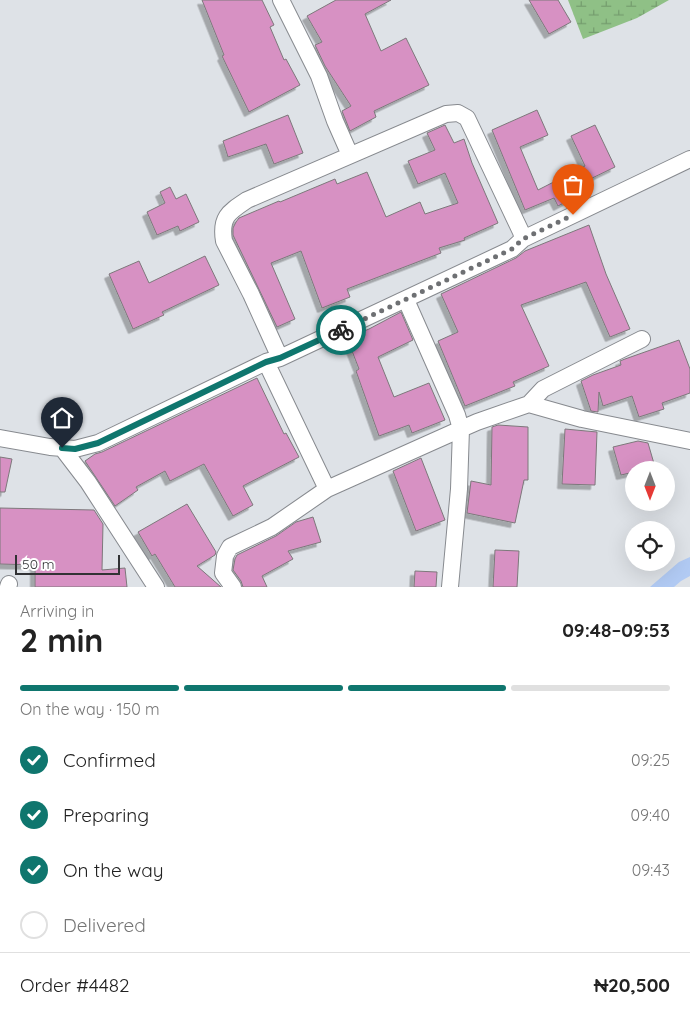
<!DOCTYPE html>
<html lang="en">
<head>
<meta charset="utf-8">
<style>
  body { margin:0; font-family:Quicksand,sans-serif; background:#f6f6f6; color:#222; height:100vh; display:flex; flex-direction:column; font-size:19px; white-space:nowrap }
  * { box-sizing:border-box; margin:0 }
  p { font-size:16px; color:#767676 }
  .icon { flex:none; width:28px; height:28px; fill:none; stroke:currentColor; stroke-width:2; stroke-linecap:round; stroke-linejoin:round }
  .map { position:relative; height:587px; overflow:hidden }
  .details { display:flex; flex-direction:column; background:#fff; flex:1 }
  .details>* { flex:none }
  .needle { width:32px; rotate:180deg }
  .tools { position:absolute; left:625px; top:461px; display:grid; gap:10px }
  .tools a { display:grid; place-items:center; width:50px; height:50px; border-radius:50%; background:#fff; box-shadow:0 5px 20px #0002; font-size:25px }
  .scale { position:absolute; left:15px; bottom:12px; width:105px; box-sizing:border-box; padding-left:5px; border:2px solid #313234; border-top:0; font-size:14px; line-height:18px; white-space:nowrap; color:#313234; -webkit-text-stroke:4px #fff; paint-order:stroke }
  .pin { position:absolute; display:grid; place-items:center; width:42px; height:42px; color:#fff; margin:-51px -21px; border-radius:50% 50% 50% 0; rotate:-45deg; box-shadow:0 0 5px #0007 }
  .pin .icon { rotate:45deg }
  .courier { position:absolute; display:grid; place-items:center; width:50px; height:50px; margin:-25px; border:4px solid #0f766e; border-radius:50%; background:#fff; color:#222; box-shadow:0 1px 6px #0007 }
  .headline em { font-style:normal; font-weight:700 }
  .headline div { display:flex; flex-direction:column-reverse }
  .headline { display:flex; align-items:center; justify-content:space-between; height:85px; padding:0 20px }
  h1 { font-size:32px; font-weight:700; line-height:38px }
  .bar { display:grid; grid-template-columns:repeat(4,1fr); gap:8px 5px; align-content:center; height:60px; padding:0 20px }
  .bar i { height:6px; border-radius:4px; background:#e0e0e0 }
  .bar .on { background:#0f766e }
  .bar p { grid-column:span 4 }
  .line { display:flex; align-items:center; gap:12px; padding:0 20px; border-top:1px solid #e0e0e0 }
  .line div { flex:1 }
  ol { padding:0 20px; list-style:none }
  li { display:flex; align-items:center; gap:15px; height:55px }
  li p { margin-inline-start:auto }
  li .icon { padding:5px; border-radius:50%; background:#0f766e; color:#fff; stroke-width:4 }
  li:last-child { color:#767676 }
  li i { width:28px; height:28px; border:2px solid #e0e0e0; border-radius:50% }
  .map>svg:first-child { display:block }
  .wetland { fill:url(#wetland-marsh) }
  .water { fill:#b1caf3 }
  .building { fill:#d791c3; stroke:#7d787b; filter:url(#shadow) }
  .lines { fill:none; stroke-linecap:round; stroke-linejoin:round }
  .street-casing { stroke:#878a8f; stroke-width:18 }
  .street { stroke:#fff; stroke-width:16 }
  .done { stroke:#6e7073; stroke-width:5; stroke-dasharray:0 9 }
  .route { stroke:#0f766e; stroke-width:6 }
</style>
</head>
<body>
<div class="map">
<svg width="690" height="587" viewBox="0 0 690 587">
  <defs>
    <pattern id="wetland-marsh" width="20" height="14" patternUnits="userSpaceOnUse" patternTransform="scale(1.25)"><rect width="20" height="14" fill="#8fc086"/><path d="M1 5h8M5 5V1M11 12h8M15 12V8" fill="none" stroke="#759d6e"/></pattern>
    <filter id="shadow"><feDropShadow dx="-4.5" dy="4.5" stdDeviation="0" flood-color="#0004"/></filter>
  </defs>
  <rect width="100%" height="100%" fill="#dee2e7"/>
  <path class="wetland" d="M568,0h101l-32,18 -54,21z"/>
  <path class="water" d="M690,557v19l-9,5 -7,6h-24l29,-25z"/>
  <path class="building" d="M202,0h60l12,25 -4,2 14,33 2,-1 14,26 -51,27 -27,-56 2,-1z
    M336,0h55l-26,14 16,37 25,-13 23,47 -55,26 2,6 -26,14 -8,-20 9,-5 -26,-40 -10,-21 7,-3 -15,-26z
    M529,0h29l13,22 -22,12z
    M537,110l11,25 -28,12 18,43 47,-24 -14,-30 24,-11 20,42 -31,15 4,8 -30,16 -4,-8 -29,12 -33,-80z
    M288,115l15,38 -29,11 -8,-20 -38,13 -5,-16z
    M445,125l9,18 10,-4 8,24 26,60 -34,15 1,2 -26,8 2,5 -94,36 3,8 -28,11 -21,-57 -30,12 24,56 -18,8 -44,-92v-7l3,-6 3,-4 40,-17 1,1 55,-23 2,5 30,-12 19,45 34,-15 5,12 33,-11 -13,-30 -27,11 -10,-23 27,-11 -8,-17z
    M170,187l6,12 10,-5 13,28 -19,9 -2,-5 -21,9 -10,-23 18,-9 -5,-11z
    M589,225l17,49 24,55 -20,8 -24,-55 -65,23 28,61 -36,16 2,4 -50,20 -27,-65 20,-9 -17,-38 75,-36 9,-7z
    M205,256l14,29 -57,27 2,3 -31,14 -24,-55 30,-13 10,22z
    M401,312l12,28 -35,17 16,40 35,-14 16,37 -33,13 -3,-8 -30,11 -23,-65 3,-2 -12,-31 22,-9z
    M679,340l11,29v24l-28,10 2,6 -25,8 -7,-21 -29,10 -4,-14 -1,20 -7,-1 -10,-30 12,-6 28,-10 -1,-4 5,-2z
    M257,378l27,56 2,-1 13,24 -56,29 10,19 -20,11 -29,-52 -34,17 -5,-10 -29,16 2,3 -23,16 -30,-45 10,-7 7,-2z
    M498,425l30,2v53h-4l-9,43 -48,-10 4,-32 20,4 1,-58z
    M565,429l32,3 -2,53 -33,-1z
    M638,441l10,2 7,24 -21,3v2l-13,3 -8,-28z
    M0,457l12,2 -7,33h-5z
    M421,458l24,62 -29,11 -23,-60z
    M187,504l29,48 -1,3 -18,11 24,21h-46l-20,-33 -3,2 -14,-24z
    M0,508l94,2 9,14 -1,46 23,-2 2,19h-92v-22l-35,-1z
    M313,517l8,25 -33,9 5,8 -31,17 5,11h-24l-2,-6 -8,-11 2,-11 2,-4 39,-19 20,-14z
    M495,550l24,1 -2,36h-24z
    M415,571l22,1 -1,15h-22z"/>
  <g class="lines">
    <g class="street-casing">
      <path id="street" d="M281,0l38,76 16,45 15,34
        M523,239l167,-80
        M406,300l51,115 4,14 16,-7 52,-18 53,15 108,22
        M529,404l14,-15 99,-50
        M0,438l50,9 25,2 23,-6 168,-81 14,-4 232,-109 11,-10 -2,-7 -54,-114 -9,-5 -12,1 -199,86c-18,12 -27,17 -23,41l27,53 29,64
        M62,448l26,34 68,105
        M327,489l134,-60 -2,60 -9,98
        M8,587l1,-3
        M233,587l-10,-14 2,-17 5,-9 42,-20 55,-38 -61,-127"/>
    </g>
    <use href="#street" class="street"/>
  </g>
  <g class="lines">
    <path class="done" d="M341,330l171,-81 11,-10 50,-24"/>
    <path class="route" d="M62,448l13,1 23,-6 168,-81 14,-4 61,-28"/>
  </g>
</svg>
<div class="tools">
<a><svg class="needle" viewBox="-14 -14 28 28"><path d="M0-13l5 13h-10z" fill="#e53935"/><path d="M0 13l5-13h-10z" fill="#767676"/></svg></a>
<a><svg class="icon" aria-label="locate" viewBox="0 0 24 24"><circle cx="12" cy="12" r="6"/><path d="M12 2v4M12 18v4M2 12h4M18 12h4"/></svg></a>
</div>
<div class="scale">50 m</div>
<div class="pin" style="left:573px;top:215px;background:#ea580c"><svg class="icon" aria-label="bag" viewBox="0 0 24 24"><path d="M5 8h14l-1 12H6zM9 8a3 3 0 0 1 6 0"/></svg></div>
<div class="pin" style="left:62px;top:448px;background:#1f2937"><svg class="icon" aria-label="home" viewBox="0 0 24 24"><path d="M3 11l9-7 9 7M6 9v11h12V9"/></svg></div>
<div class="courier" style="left:341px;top:330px"><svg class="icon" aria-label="bike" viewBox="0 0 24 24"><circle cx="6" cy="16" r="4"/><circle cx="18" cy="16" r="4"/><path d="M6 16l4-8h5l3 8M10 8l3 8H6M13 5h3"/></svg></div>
</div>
<section class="details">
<div class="headline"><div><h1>2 min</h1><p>Arriving in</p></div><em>09:48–09:53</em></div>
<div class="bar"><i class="on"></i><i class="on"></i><i class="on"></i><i></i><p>On the way · 150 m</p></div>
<ol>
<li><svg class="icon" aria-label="check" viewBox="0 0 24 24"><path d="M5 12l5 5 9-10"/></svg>Confirmed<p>09:25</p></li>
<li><svg class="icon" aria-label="check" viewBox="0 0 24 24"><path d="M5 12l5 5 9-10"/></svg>Preparing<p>09:40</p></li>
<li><svg class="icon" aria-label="check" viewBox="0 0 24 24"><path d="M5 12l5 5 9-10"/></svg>On the way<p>09:43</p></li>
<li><i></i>Delivered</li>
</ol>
<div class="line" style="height:65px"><div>Order #4482</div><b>₦20,500</b></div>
</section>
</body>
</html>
